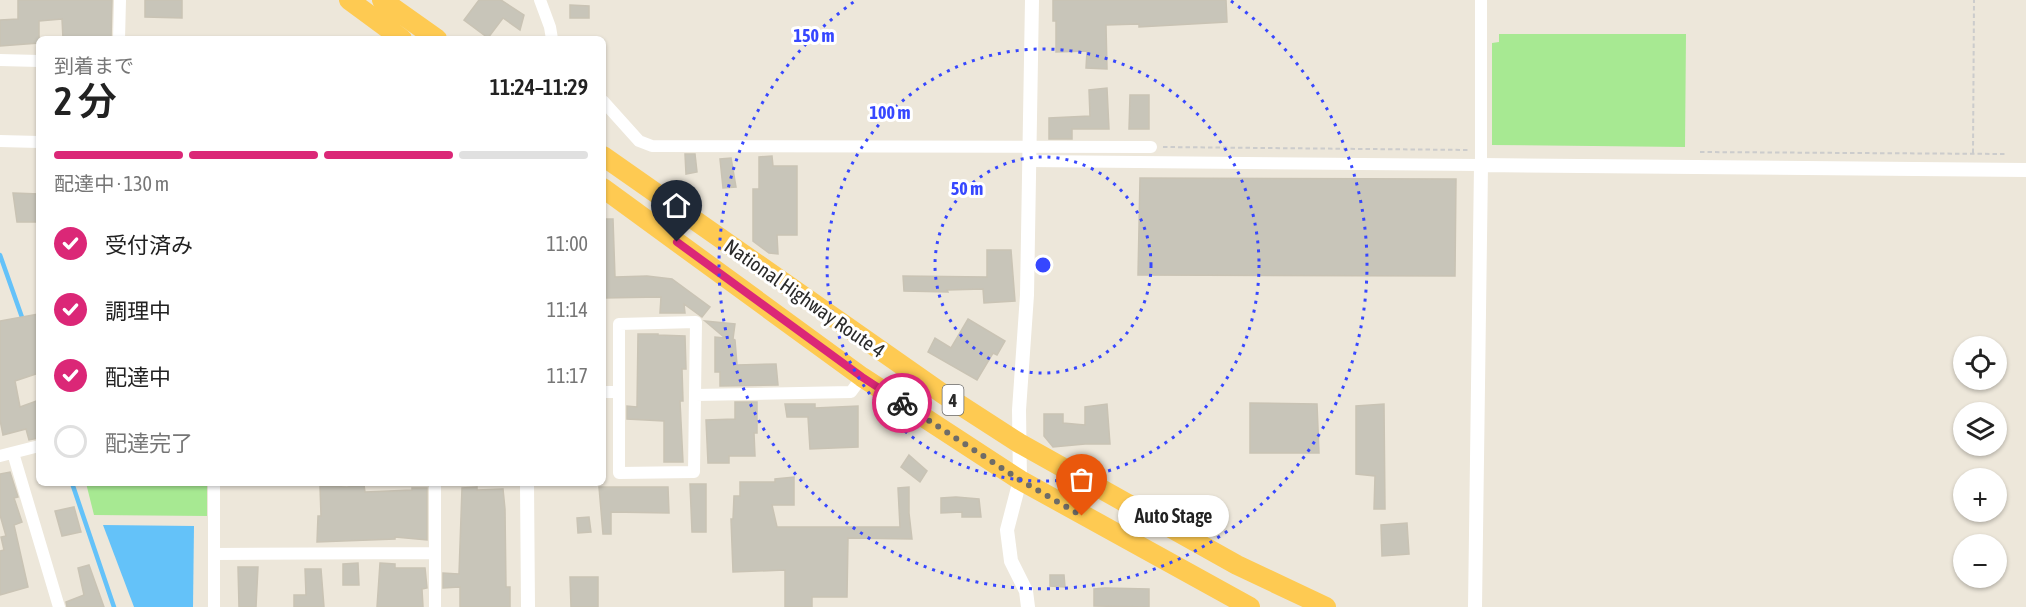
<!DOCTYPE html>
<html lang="ja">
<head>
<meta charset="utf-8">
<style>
  body { margin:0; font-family:"Asap Condensed","Noto Sans JP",sans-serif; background:#f6f6f6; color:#222; height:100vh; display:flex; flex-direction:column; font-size:22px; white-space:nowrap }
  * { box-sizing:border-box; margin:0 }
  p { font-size:20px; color:#767676 }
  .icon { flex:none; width:33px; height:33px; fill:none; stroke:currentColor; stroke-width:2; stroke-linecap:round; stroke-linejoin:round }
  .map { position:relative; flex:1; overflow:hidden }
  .side { position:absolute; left:36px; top:36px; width:570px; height:450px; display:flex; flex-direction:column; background:#fff; border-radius:9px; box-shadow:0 2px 4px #0004 }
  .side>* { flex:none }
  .tools { position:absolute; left:1953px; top:336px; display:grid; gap:12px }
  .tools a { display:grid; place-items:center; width:54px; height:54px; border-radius:50%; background:#fff; box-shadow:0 2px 4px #0004; font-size:30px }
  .pin { position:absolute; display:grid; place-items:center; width:51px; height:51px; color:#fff; margin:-62px -26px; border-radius:50% 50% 50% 0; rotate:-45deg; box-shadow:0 0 6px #0007 }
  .pin .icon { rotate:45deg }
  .courier { position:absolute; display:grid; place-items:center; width:60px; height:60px; margin:-30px; border:4px solid #db2777; border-radius:50%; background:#fff; color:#222; box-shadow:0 2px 8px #0007 }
  .bubble { position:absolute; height:42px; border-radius:21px; background:#fff; box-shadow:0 2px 4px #0004; font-size:20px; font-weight:600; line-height:42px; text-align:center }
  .head em { font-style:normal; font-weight:600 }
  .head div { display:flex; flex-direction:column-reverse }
  .head { display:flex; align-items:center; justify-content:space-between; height:102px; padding:0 18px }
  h1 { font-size:39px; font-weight:600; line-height:45px }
  .bar { display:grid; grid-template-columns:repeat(4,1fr); gap:9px 6px; align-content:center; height:72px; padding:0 18px }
  .bar i { height:8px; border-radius:4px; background:#e0e0e0 }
  .bar .on { background:#db2777 }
  .bar p { grid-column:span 4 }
  ol { padding:0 18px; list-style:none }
  li { display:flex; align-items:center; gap:18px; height:66px }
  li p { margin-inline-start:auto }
  li .icon { padding:6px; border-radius:50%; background:#db2777; color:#fff; stroke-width:4 }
  li:last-child { color:#767676 }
  li i { width:33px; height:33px; border:3px solid #e0e0e0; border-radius:50% }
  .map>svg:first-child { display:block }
  .green { fill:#a7e992 }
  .water { fill:#64c2f9 }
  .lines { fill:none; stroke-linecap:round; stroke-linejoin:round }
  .stream { stroke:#64c2f9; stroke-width:4.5 }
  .building { fill:#c8c5b9; stroke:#c9c3b4; stroke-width:1.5 }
  .path { stroke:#ccc; stroke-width:2; stroke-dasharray:4.5 3; stroke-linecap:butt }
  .minor { stroke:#fff; stroke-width:12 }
  .tertiary { stroke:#fff; stroke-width:14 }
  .trunk { stroke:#feca52; stroke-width:20 }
  .done { stroke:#6e6c68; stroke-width:6; stroke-dasharray:0 10.8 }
  .route { stroke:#db2777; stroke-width:8 }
  .ring { fill:none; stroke:#3647ff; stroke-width:3; stroke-dasharray:3 6 }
  .labels { text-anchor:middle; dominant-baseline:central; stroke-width:6; stroke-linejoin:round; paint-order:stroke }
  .shield { fill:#fff; stroke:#6a6a6a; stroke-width:1.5 }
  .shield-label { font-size:18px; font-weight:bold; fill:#2a2a2a }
  .street-label { font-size:20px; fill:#2a2a2a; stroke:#fff }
  .centre { fill:#3647ff; stroke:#fff; stroke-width:3 }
  .ring-label { font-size:18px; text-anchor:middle; font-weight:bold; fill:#3647ff; stroke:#fff; stroke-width:6; stroke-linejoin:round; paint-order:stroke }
</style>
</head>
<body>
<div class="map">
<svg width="2026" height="607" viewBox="0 0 2026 607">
  <rect width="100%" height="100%" fill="#ede7da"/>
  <path class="green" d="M1499,34h187l-1,113 -193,-2v-102l7,-1z
    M86,483h121v33l-113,-1z"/>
  <path class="water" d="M103,525l91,1 -1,81h-59z"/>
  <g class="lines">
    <path class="stream" d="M0,255l24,68
      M72,483l42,124"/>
  </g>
  <path class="building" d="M18,0h94l-1,39h-48l-1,-20 -23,2v22l-39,3v-26l18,-1z
    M145,0h37v18l-37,-1z
    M479,0h22l23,15 -4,15 -17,-12 -15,20 -24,-18z
    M1053,0h173l1,22 -88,5v-3l-33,1 1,44 -21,-1 1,-17 -31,1v-31h-3z
    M570,5l19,1v12h-19z
    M1107,88l2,41h-37v10h-23v-21l41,-2 -1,-26z
    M1130,95h19v34h-20z
    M685,154h10l2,18 -11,2z
    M772,156l1,10h24v69h-20l1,19 -9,-1 -16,-12v-52h6v-32z
    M731,158l5,29 -13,1 -3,-29z
    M1140,178l316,1 -1,97 -317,-1z
    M13,193l26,1v28h-22z
    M603,219h10l2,58 32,-1 25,3 38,28 -8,10 -18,-13 1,9h-25l1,-16 -58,1z
    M987,250h24l4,51 -31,2 -1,-14 -36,1 1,2 -44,-1 -1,-15 84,1z
    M39,314v59l-24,8 5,26 19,-7v38l-10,2 -3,-11 -23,6 -3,-15v-99z
    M968,319l37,22 -8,14 -4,-2 -16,27 -49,-28 7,-14 16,10z
    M705,321l30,3 -2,15 2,1 2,25 39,-1 2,21 -58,1v-14h-5v-35l10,1z
    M638,334h20v1l27,1 1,33h-4l1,32h-3l3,61h-19v-41l-37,-2v-13l10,1z
    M735,402h22v31h-3l1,23h-26v7h-21l-2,-43 29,-1z
    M1250,403l67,1 2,49h-69z
    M785,404h30v4l43,-2v41l-48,2 -2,-32h-21z
    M1107,404l3,40h-25l-32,3 -9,-11v-22h19v9l22,2v-18z
    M1384,404l1,105h-11l1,-33 -19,-2v-68z
    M909,455l18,16 -7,11 -19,-15z
    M10,472l8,25 -4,1 8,24 -8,3 14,62 -28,8v-44l4,-1 -3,-13 5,-1 -6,-21v-41z
    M794,477v28h-22l5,22h123l-2,-39 11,-1v26l3,26 -64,-1 -1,59h-35v10h-27v-37l-52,2 -2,-53h2l1,-23h6v-14h35v-3z
    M690,484h16v48h-14z
    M364,485l1,7 47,-2v-2h15v52l-32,-3v2l-78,3 1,-26h3l-1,-30 27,1z
    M477,487v3l26,-1 2,20 1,78h4v20h-50v-20l-17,1v-15l16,1 3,-86z
    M599,487h69l1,26 -58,-1v22h-8z
    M956,497l23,2 2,18h-19v-5l-21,1v-15z
    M74,507l7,25 -19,4 -7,-25z
    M589,517l2,15 -13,1 -1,-15z
    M1407,523l2,31 -27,2 -1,-31z
    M358,563l1,22h-16v-21z
    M380,563l15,1v4h30l2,20 -5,1 1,18h-46z
    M89,565l15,42h-37l-1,-5 18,-7 -6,-27z
    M238,567h20l-2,40h-17z
    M305,569h16l3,38h-30v-12h12z
    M1050,575h14l1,12 -15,-1z
    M570,577h28v30h-27z
    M1105,588l44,1v18l-55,-1v-17z"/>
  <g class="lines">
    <path class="path" d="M1163,147l306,3
      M1700,152l306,2
      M1973,153l1,-153"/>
    <path class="minor" d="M540,0l10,27 2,12
      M119,39l1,-39
      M0,60l39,1
      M603,101l36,40 13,5 499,1
      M0,141l39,1
      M1029,161l452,4v-165
      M603,392h16
      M695,395l-1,77 -75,1v-149l77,-2 -1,73 156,-3 11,-15
      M13,453l46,154
      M0,456l39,-10
      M214,483v124
      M214,554l221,-1
      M435,607v-124"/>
    <path class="tertiary" d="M527,483l1,124
      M1028,607l-2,-16 -15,-30 -4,-31 13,-50 -1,-70 8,-115 5,-295
      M1475,607l6,-442 545,5"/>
    <path class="trunk" d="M349,0l53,39
      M382,0l55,39
      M603,156l340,238 76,49 218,122 89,42
      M603,188l259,189 158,103 230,127"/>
  </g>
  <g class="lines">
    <path class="done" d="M902,403l118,77 62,36"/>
    <path class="route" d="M677,242l185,135 40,26"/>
  </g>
  <g class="ring">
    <circle cx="1043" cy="265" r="108"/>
    <circle cx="1043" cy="265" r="216"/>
    <path d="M1231 1A324 324 0 1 1 855 1"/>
  </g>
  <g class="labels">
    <rect class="shield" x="942.5" y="385" width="21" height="30" rx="4.5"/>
    <g class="shield-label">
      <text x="953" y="400">4</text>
    </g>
    <g class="street-label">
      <text transform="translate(805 298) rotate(35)">National Highway Route 4</text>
    </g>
  </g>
  <circle cx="1043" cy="265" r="9" class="centre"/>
  <g class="ring-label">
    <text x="814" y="42">150 m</text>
    <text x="890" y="119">100 m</text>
    <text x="967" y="195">50 m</text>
  </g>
</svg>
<div class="tools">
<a><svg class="icon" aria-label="locate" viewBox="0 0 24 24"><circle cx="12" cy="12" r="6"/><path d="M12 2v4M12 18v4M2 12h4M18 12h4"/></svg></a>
<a><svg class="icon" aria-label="layers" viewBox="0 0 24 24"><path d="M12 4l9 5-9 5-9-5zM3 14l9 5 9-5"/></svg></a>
<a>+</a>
<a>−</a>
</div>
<div class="pin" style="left:1082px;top:516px;background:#ea580c"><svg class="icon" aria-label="bag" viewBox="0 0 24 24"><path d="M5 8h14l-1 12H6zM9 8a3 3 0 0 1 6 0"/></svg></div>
<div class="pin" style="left:677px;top:242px;background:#1f2937"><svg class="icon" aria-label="home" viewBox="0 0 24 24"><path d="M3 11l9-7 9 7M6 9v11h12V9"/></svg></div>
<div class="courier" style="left:902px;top:403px"><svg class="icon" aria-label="bike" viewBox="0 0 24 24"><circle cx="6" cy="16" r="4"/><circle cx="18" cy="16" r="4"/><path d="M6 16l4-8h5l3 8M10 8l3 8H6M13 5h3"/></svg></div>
<div class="bubble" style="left:1118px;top:495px;width:111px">Auto Stage</div>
<section class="side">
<div class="head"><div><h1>2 分</h1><p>到着まで</p></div><em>11:24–11:29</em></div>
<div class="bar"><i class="on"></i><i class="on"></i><i class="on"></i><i></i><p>配達中 · 130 m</p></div>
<ol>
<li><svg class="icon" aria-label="check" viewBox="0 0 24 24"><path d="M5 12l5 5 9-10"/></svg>受付済み<p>11:00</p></li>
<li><svg class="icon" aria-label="check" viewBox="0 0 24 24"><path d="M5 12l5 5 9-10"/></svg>調理中<p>11:14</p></li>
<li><svg class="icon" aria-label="check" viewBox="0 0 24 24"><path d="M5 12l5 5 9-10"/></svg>配達中<p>11:17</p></li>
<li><i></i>配達完了</li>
</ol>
</section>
</div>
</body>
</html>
